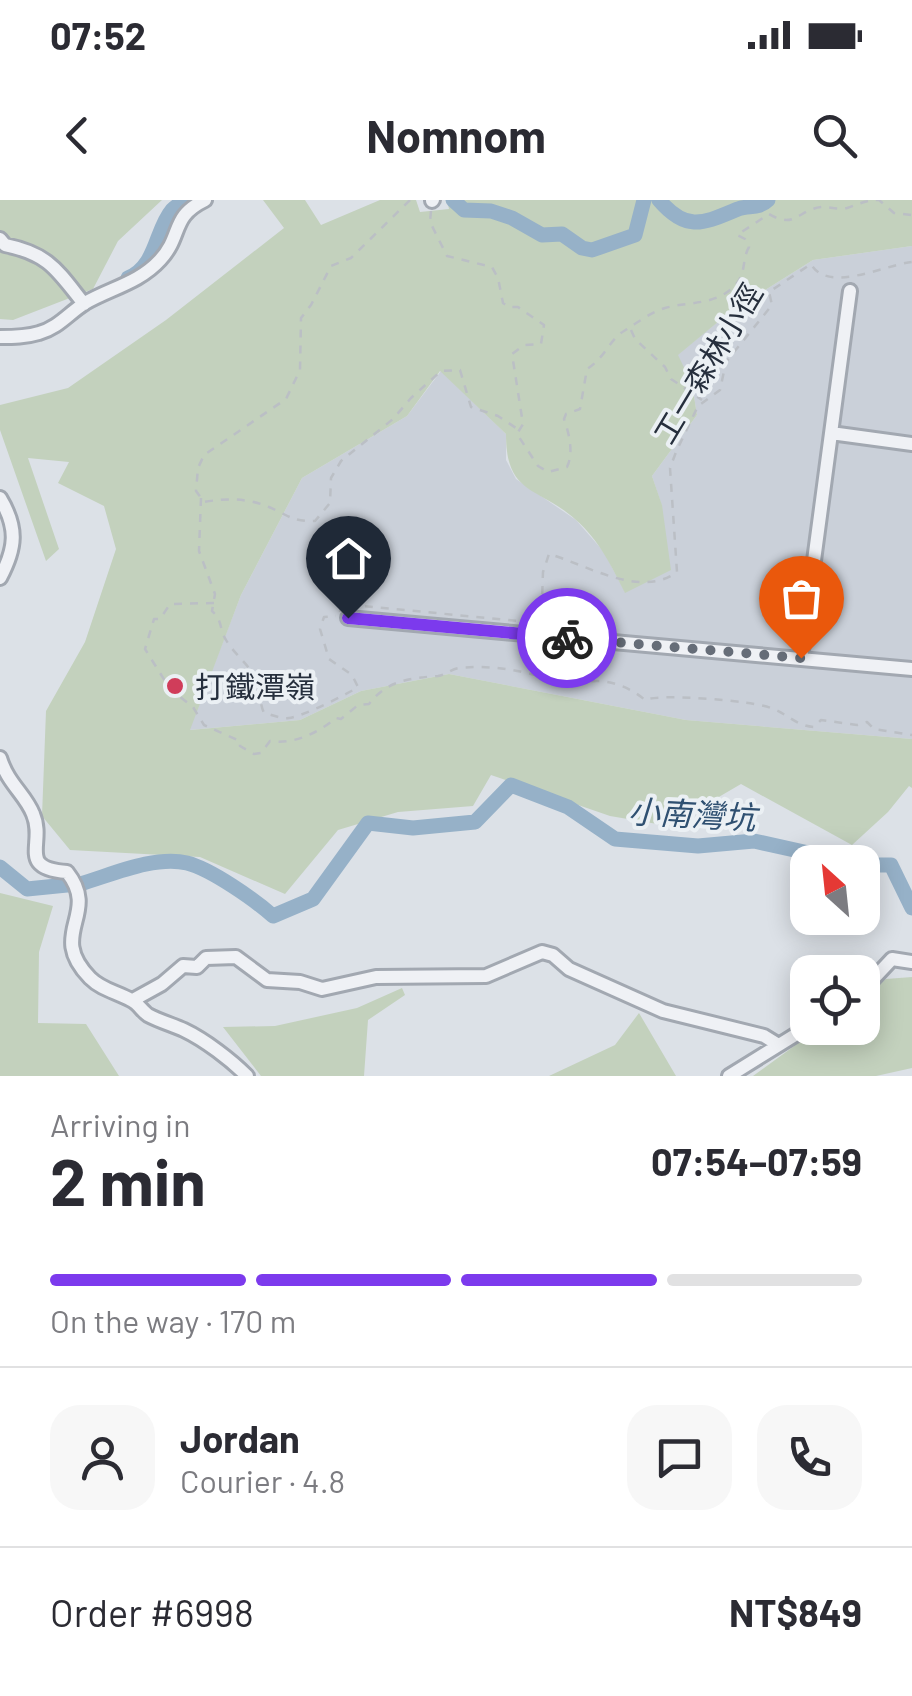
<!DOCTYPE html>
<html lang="en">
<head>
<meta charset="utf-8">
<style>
  body { margin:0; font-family:Barlow,"Noto Sans TC",sans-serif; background:#f7f7f7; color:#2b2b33; height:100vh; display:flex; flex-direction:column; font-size:38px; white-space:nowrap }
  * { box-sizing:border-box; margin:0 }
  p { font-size:32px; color:#7c7c81 }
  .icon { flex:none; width:55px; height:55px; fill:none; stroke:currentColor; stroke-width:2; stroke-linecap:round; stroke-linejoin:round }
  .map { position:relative; height:876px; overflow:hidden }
  .panel { display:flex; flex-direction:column; background:#fff; flex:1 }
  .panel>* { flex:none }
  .needle { width:65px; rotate:333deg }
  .buttons { position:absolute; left:790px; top:645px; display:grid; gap:20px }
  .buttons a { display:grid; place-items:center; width:90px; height:90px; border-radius:20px; background:#fff; box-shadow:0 5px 25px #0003; font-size:50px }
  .pin { position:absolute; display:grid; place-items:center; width:85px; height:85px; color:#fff; margin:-102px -42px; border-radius:50% 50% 50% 0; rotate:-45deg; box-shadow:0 0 10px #0007 }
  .pin .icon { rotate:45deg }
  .courier { position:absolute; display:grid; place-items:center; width:100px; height:100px; margin:-50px; border:8px solid #7c3aed; border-radius:50%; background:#fff; color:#222; box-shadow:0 2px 12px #0007 }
  .overview em { font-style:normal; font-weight:700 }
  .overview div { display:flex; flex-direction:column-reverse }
  .overview { display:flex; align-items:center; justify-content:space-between; height:170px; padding:0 50px }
  h1 { font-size:65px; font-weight:700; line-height:75px }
  .bar { display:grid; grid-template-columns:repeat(4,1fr); gap:15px 10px; align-content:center; height:120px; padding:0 50px }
  .bar i { height:12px; border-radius:8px; background:#e1e1e2 }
  .bar .active { background:#7c3aed }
  .bar p { grid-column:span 4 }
  .line { display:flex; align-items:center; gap:25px; padding:0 50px; border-top:2px solid #e1e1e2 }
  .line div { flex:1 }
  .round { display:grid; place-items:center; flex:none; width:105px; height:105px; border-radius:30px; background:#f7f7f7 }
  .status { display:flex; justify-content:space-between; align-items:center; height:70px; padding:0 50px; background:#fff; direction:ltr }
  .status svg { height:28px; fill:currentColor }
  header { display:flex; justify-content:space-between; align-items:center; height:130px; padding:0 50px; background:#fff; font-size:45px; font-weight:700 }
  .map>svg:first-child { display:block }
  .built { fill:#cad0d9 }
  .green { fill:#c3d1bd }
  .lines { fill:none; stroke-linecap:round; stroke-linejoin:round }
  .river { stroke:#96b1c8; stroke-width:15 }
  .minor-casing { stroke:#a2a8b1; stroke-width:18 }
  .path { stroke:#bbbfc5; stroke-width:2.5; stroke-dasharray:8 8; stroke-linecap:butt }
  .minor { stroke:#eff1f5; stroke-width:12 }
  .done { stroke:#666d78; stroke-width:10; stroke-dasharray:0 18 }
  .route { stroke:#7c3aed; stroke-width:12 }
  .poi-dot { fill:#d03d5a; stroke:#ebf0f4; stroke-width:4 }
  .labels { text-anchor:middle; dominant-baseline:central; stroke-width:8; stroke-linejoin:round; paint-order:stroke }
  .street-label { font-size:30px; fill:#262f3d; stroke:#ebf0f4 }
  .poi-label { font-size:30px; fill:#262f3d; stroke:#ebf0f4; text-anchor:start }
  .water-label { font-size:32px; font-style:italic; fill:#2f5071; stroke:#ebf0f4 }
</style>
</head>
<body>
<div class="status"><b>07:52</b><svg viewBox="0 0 49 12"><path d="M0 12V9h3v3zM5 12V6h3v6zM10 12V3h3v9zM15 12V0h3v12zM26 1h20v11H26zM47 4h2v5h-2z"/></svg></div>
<header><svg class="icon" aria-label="back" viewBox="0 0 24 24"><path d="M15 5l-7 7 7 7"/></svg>Nomnom<svg class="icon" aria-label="search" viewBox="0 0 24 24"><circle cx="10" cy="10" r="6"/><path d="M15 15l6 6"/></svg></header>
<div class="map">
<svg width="912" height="876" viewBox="0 0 912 876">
  <rect width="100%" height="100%" fill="#dce1e7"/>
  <path class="built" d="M912,46v493l-226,-19 -237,-46 -88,17 -61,29 -111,10 52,-135 61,-117 105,-62 34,-45 65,63v26l10,19 60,41 28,32 21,40 37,-86 -10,-30 45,-61 -5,-31 -15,-29 53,-43 83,-52z"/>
  <path class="green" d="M0,0h162l-44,41 -25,48 -80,31 -13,-1z
    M263,0h42l16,25 59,-25h36l4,12 29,-3 -2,-9h465v46l-99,14 -83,52 -52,43 14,29 5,31 -45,61 10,29 9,65 -46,23c-13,-26 -26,-53 -49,-73 -38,-34 -70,-24 -70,-86l-66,-63 -33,45 -105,62 -61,117 -51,135 110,-10 61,-29 88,-17 237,46 226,19v49l-3,-2 -21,26 -36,33 -111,-61 -72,42 -59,-10 -119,-41 -18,31 -75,6 -60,18 -53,64 -85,-37 -130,-7 -28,-34 4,-105 39,-69 31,-93 -12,-43 -46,-23 11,-21 -41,-4 31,91 -13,12 -46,-131v-25l68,-17 98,-68 118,-92z
    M0,693l53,13 -14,46 -1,71 48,1 33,52h-119z
    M912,777v91l-36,8h-123l66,-48h43l1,-32 23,-17z
    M402,788l3,7 -37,25 -4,56h-103l-38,-49 52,-1 82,-18z
    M639,813l37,63h-127l66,-31z"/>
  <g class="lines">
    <path class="river" d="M453,0l11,10 27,1 21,7 30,17 20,-1 20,14 10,2 43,-15 9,-35
      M659,0c28,33 45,23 79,9 11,-4 21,0 30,-9
      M128,78c29,-12 27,-48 44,-68 4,-4 9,-7 14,-10
      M862,665h29l21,43
      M0,667l27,22 40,-4
      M80,684c31,-9 75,-29 107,-21 24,6 68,37 86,53l40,-17 55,-76 45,5 62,-6 36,-37 57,22 47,32 83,7 56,-5 95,21"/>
    <g class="minor-casing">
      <path id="minor" d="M432,1l1,-1
        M0,39l5,6c44,9 52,25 79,59
        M0,137c13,0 26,0 39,-4 19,-5 30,-20 46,-30 26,-15 54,-20 75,-43 23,-25 10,-43 45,-60
        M831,233l81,11
        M0,298c18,30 16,50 0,80
        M348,418l564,51
        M801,458l49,-367
        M0,558c8,26 25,36 33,56 13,30 -17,54 34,58 34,43 -21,61 23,106 12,12 27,14 41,22 7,3 11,11 17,15 11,6 25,10 36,15 21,10 47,30 63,46
        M862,791l30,-32 20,3
        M133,800l29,-16 21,-18 14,1 9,-9 30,-1 31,23 33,2 22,7 54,-12 110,-1 56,-24 11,3 16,14 94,42 101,25 13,8
        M729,876l79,-49"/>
    </g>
    <path class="path" d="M410,0l-59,58 -20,8 -20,39 -10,13 -1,52 -14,29 -82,56 -6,13 -2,23 8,11c23,-4 43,-4 65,5 19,8 23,15 46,14l15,-18 1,-25 10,-17 52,-42 18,-21 30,-27 19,-1 11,37 27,9 21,14
      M431,11l-1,11 17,34 45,11 6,11 5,25 6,4h9l26,18 -3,19 -17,1 -12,9 11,70 -6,10 21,32 10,6 19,-5c7,-14 2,-34 -3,-48l2,-5 14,-5 7,-40c18,-11 22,-29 37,-38 13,-8 27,-19 41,-23 25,-7 53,-2 72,-25 9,-11 5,-24 12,-36l-4,-8 -8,-4 32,-21c27,16 29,-5 53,-7 8,0 16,3 25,1 12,-4 19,-8 32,-8l15,13 18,2
      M631,130l4,9 30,28 6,12 31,21
      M201,298l-2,53 16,43 -3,17c11,10 7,18 14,29 8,14 24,25 31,41 4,10 2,21 7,32 9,2 17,6 25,5 12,-1 59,-24 69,-31l-6,-12 -23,-16 -9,-30 4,-12 12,-1
      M214,403l-44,1 -10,15h-6l-9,30 25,40 23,18 11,18 36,16v5l14,8 7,-1 9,-12c23,4 48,-8 66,-23l5,1 17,-14 11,-1c18,-24 42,-26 69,-28 8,-1 13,-7 21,-8 39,-4 71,5 106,15 9,3 14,1 22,-1 20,-4 43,5 58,18 15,-7 109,1 126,8 17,6 25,18 43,19l7,-7 36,5 10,-3 7,7 38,6
      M340,412l1,-8 199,19
      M541,426l2,-54 6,-18c38,11 92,45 128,18l-7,-104 6,-16 22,-46 22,-16 6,-28 46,-57 -3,-13 42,-28c17,30 73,1 101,-2"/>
    <use href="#minor" class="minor"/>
  </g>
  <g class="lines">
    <path class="done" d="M567,438l234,20"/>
    <path class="route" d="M348,418l219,20"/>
  </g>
  <circle class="poi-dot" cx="175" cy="486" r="10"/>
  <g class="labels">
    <g class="street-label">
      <text transform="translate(707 163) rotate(-59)">工一森林小徑</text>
    </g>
    <g class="poi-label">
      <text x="195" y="486">打鐵潭嶺</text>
    </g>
    <g class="water-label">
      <text transform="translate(692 613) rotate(3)">小南灣坑</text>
    </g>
  </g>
</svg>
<div class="buttons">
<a><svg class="needle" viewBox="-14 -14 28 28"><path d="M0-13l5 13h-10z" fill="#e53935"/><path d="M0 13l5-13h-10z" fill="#7c7c81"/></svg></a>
<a><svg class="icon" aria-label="locate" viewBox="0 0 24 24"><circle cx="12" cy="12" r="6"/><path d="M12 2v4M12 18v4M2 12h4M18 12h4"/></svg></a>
</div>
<div class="pin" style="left:801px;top:458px;background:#ea580c"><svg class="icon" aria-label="bag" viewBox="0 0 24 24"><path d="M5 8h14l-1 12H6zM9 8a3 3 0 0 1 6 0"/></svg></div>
<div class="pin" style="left:348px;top:418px;background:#1f2937"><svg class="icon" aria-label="home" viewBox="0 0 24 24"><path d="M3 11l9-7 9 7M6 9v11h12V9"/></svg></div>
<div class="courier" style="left:567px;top:438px"><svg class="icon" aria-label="bike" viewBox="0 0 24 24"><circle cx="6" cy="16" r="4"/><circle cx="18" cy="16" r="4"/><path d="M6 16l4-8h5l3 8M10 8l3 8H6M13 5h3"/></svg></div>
</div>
<section class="panel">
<div class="overview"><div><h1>2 min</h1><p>Arriving in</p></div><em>07:54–07:59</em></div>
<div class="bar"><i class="active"></i><i class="active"></i><i class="active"></i><i></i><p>On the way · 170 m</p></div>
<div class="line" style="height:180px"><a class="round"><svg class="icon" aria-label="person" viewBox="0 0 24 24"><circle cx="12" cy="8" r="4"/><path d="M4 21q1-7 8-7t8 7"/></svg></a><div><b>Jordan</b><p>Courier · 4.8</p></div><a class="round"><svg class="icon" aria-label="chat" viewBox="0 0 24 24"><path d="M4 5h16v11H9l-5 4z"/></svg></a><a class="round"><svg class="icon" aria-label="phone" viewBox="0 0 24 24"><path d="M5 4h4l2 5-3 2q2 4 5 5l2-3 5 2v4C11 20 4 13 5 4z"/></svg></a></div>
<div class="line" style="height:130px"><div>Order #6998</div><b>NT$849</b></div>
</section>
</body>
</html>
